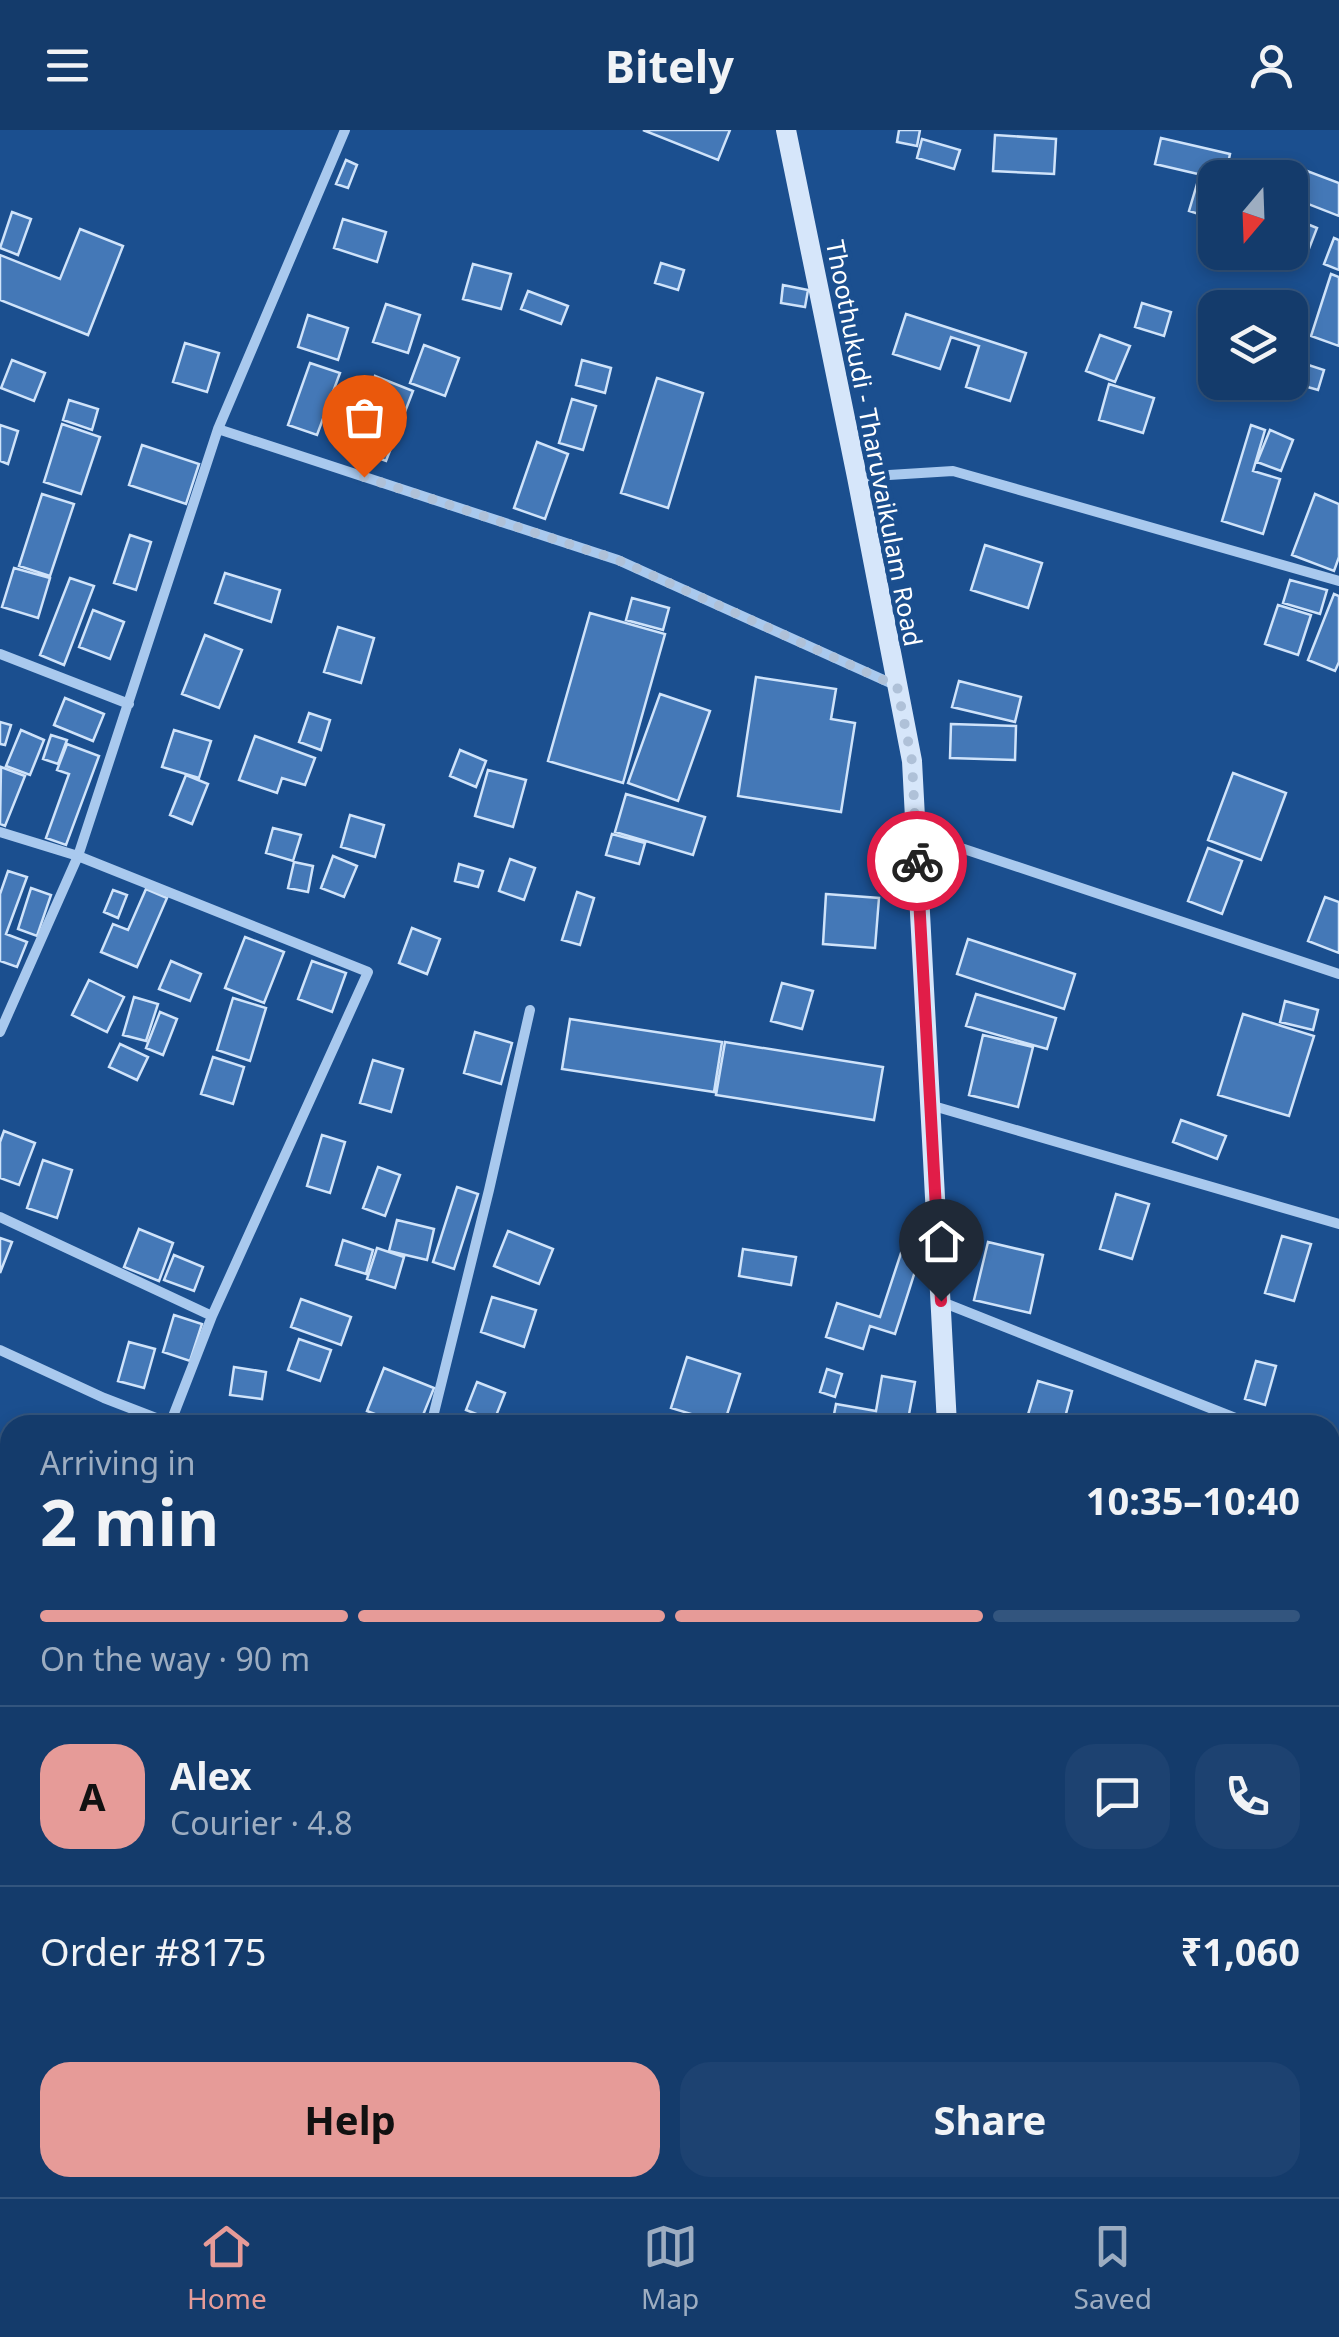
<!DOCTYPE html>
<html lang="en">
<head>
<meta charset="utf-8">
<style>
  body { margin:0; font-family:"Noto Sans",sans-serif; background:#1d4271; color:#f1f3f6; height:100vh; display:flex; flex-direction:column; font-size:38px; white-space:nowrap }
  * { box-sizing:border-box; margin:0 }
  p { font-size:32px; color:#9dadc1 }
  .icon { flex:none; width:55px; height:55px; fill:none; stroke:currentColor; stroke-width:2; stroke-linecap:round; stroke-linejoin:round }
  .map { position:relative; flex:1; overflow:hidden }
  .panel { position:absolute; left:0px; top:1285px; width:1340px; height:782px; display:flex; flex-direction:column; background:#143b6b; border-radius:30px 30px 0 0; box-shadow:0 5px 15px #0003,0 0 0 2px #33557e }
  .panel>* { flex:none }
  .needle { width:65px; rotate:199deg }
  .fabs { position:absolute; left:1198px; top:30px; display:grid; gap:20px }
  .fabs a { display:grid; place-items:center; width:110px; height:110px; border-radius:20px; background:#143b6b; box-shadow:0 5px 15px #0003,0 0 0 2px #33557e; font-size:50px }
  .pin { position:absolute; display:grid; place-items:center; width:85px; height:85px; color:#fff; margin:-102px -42px; border-radius:50% 50% 50% 0; rotate:-45deg; box-shadow:0 0 10px #0007 }
  .pin .icon { rotate:45deg }
  .courier { position:absolute; display:grid; place-items:center; width:100px; height:100px; margin:-50px; border:8px solid #e11d48; border-radius:50%; background:#fff; color:#222; box-shadow:0 2px 12px #0007 }
  .summary em { font-style:normal; font-weight:700 }
  .summary div { display:flex; flex-direction:column-reverse }
  .summary { display:flex; align-items:center; justify-content:space-between; height:170px; padding:0 40px }
  h1 { font-size:65px; font-weight:700; line-height:75px }
  .bar { display:grid; grid-template-columns:repeat(4,1fr); gap:15px 10px; align-content:center; height:120px; padding:0 40px }
  .bar i { height:12px; border-radius:8px; background:#33557e }
  .bar .selected { background:#e69b98 }
  .bar p { grid-column:span 4 }
  .line { display:flex; align-items:center; gap:25px; padding:0 40px; border-top:2px solid #33557e }
  .line div { flex:1 }
  .round { display:grid; place-items:center; flex:none; width:105px; height:105px; border-radius:30px; background:#1d4271 }
  .primary-button { display:flex; gap:20px; margin-top:auto; padding:20px 40px }
  .primary-button a { flex:1; height:115px; border-radius:30px; background:#e69b98; color:#111; font-size:40px; font-weight:700; line-height:115px; text-align:center }
  .primary-button a+a { background:#1d4271; color:#f1f3f6 }
  header { display:flex; justify-content:space-between; align-items:center; height:130px; padding:0 40px; background:#143b6b; font-size:45px; font-weight:700 }
  .menu { display:flex; justify-content:space-around; align-items:center; height:140px; border-top:2px solid #33557e; background:#143b6b; font-size:28px; color:#9dadc1 }
  .menu a { display:grid; justify-items:center; gap:5px }
  .menu .selected { color:#e69b98 }
  .map>svg:first-child { display:block }
  .building { fill:#4478b7; stroke:#cfe3fa; stroke-width:2.5 }
  .lines { fill:none; stroke-linecap:round; stroke-linejoin:round }
  .minor { stroke:#a9c9ee; stroke-width:10 }
  .secondary { stroke:#d6e6fa; stroke-width:20 }
  .done { stroke:#afc1d8; stroke-width:10; stroke-dasharray:0 18 }
  .route { stroke:#e11d48; stroke-width:12 }
  .labels { text-anchor:middle; dominant-baseline:central; stroke-width:9; stroke-linejoin:round; paint-order:stroke }
  .street-label { font-size:25px; fill:#fff; stroke:#1b4f8f }
</style>
</head>
<body>
<header><svg class="icon" aria-label="menu" viewBox="0 0 24 24"><path d="M4 6h16M4 12h16M4 18h16"/></svg>Bitely<svg class="icon" aria-label="person" viewBox="0 0 24 24"><circle cx="12" cy="8" r="4"/><path d="M4 21q1-7 8-7t8 7"/></svg></header>
<div class="map">
<svg width="1339" height="2067" viewBox="0 0 1339 2067">
  <rect width="100%" height="100%" fill="#1b4f8f"/>
  <path class="building" d="M643,0h87l-12,30z
    M899,0h21l-3,16 -20,-4z
    M995,5l61,4 -2,35 -61,-3z
    M1161,8l69,16 -5,24h-10l-60,-14z
    M922,9l38,11 -6,19 -37,-11z
    M346,30l11,5 -9,23 -12,-4z
    M1278,30l61,23v33l-49,-19v-19h-19z
    M1197,54l18,5v30l-26,-8z
    M12,82l19,7 -13,36 -18,-7z
    M1290,87l27,11 -12,31 -17,-7h2z
    M343,89l43,13 -9,30 -43,-14z
    M80,99l43,17 -35,89 -88,-35v-45l60,24z
    M1334,108l5,2v30l-15,-6z
    M661,133l23,7 -6,20 -23,-7z
    M473,134l38,10 -10,35 -38,-10z
    M1331,144l8,3v69l-28,-10z
    M783,155l25,5 -3,17 -24,-4z
    M528,161l40,15 -7,18 -40,-15z
    M1142,173l29,9 -7,24 -29,-9z
    M386,174l34,11 -12,38 -35,-11z
    M906,184l120,39 -16,48 -44,-14 13,-41 -28,-9 -11,32 -47,-15z
    M308,185l40,13 -10,32 -40,-13z
    M1100,205l30,11 -15,36 -29,-11z
    M185,213l34,10 -12,39 -34,-10z
    M424,215l35,13 -14,38 -35,-13z
    M1290,229l34,11 -6,20 -28,-8z
    M12,230l33,13 -11,28 -33,-13z
    M582,230l29,8 -6,25 -29,-8z
    M310,233l30,10 -23,62 -29,-10z
    M375,246l38,15 -27,70 -38,-14z
    M657,248l46,15 -35,115 -47,-15z
    M1109,254l45,14 -11,35 -44,-13z
    M572,269l24,7 -13,44 -24,-7z
    M69,270l29,9 -6,21 -29,-10z
    M62,294l38,13 -19,57 -37,-12z
    M0,295l18,6 -10,33 -8,-3z
    M1251,295l14,5 -12,41 27,8 -17,55 -41,-13z
    M1270,300l23,10 -12,31 -24,-9z
    M537,312l31,12 -23,65 -31,-11z
    M142,315l57,19 -13,40 -57,-19z
    M42,364l32,10 -24,72 -31,-10z
    M1315,364l24,10v53l-5,14 -42,-16z
    M130,405l21,7 -15,48 -22,-7z
    M985,415l57,18 -14,45 -57,-18z
    M14,438l36,10 -12,40 -36,-11z
    M225,443l55,17 -9,32 -56,-19z
    M70,448l24,8 -30,79 -24,-10z
    M1290,450l37,10 -7,24 -37,-11z
    M1334,464l5,2v66l-4,9 -27,-11z
    M632,468l37,10 -6,22 -37,-10z
    M1278,475l33,10 -13,40 -33,-11z
    M93,480l31,12 -14,37 -31,-12z
    M590,483l75,21 -42,149 -75,-22z
    M338,497l36,11 -13,45 -37,-11z
    M205,505l37,15 -23,58 -37,-14z
    M756,547l80,12 -5,30 24,4 -14,89 -103,-16z
    M959,551l62,16 -6,25 -63,-15z
    M660,564l50,17 -32,90 -50,-18z
    M65,568l39,16 -11,27 -39,-16z
    M309,583l21,7 -9,30 -22,-8z
    M0,592l11,3 -6,20 -5,-1z
    M951,594l65,2 -1,34 -65,-2z
    M21,600l23,10 -14,35 -24,-9z
    M174,600l37,11 -12,37 -37,-11z
    M51,605l16,5 -9,24 -15,-5z
    M255,606l60,22 -10,27 -23,-7 -5,15 -38,-13z
    M67,614l32,12 -33,89 -20,-7 23,-64 -12,-4z
    M460,620l26,11 -10,26 -26,-11z
    M1,637l24,9 -20,50 -5,-2z
    M488,640l38,10 -13,47 -38,-11z
    M1233,643l53,20 -25,67 -53,-20z
    M186,645l22,9 -16,40 -22,-9z
    M626,664l79,23 -12,38 -78,-23z
    M350,685l34,10 -9,32 -34,-10z
    M273,698l28,7 -8,26 -27,-8z
    M612,704l33,9 -6,21 -33,-9z
    M1208,718l34,13 -20,53 -34,-13z
    M333,726l24,10 -13,31 -23,-9z
    M510,729l25,9 -11,32 -25,-9z
    M294,732l19,4 -5,26 -20,-4z
    M459,734l24,7 -5,16 -23,-6z
    M8,741l19,6 -21,57 21,8 -10,25 -17,-6v-67z
    M31,758l20,7 -14,41 -19,-7z
    M146,759l21,9 -30,69 -36,-15 12,-28 15,6z
    M113,760l14,5 -9,23 -14,-6z
    M577,762l17,6 -14,47 -18,-5z
    M826,764l53,4 -4,50 -52,-4z
    M1325,767l14,5v51l-31,-12z
    M412,798l28,11 -13,35 -28,-11z
    M245,807l39,15 -20,51 -39,-15z
    M968,809l107,35 -11,35 -107,-35z
    M171,831l30,13 -11,27 -31,-12z
    M312,831l34,12 -14,39 -34,-13z
    M89,850l35,17 -17,35 -35,-17z
    M782,853l31,8 -11,38 -31,-8z
    M976,864l80,24 -9,31 -81,-23z
    M134,867l24,7 -12,37 -23,-6z
    M233,868l33,10 -16,53 -33,-11z
    M1285,871l33,9 -5,20 -33,-8z
    M160,882l17,7 -14,36 -17,-7z
    M1243,884l71,22 -25,80 -71,-21z
    M570,889l152,23 -8,50 -152,-23z
    M475,902l37,11 -11,41 -37,-11z
    M983,905l50,12 -15,60 -49,-12z
    M725,912l158,25 -9,53 -158,-25z
    M120,914l28,13 -11,23 -28,-13z
    M213,927l31,10 -11,37 -32,-10z
    M373,930l30,9 -12,43 -31,-9z
    M1181,990l45,16 -9,23 -44,-17z
    M4,1001l31,12 -16,42 -19,-7v-36z
    M322,1005l23,7 -15,51 -23,-7z
    M43,1030l29,10 -15,48 -30,-10z
    M378,1037l22,8 -15,41 -22,-8z
    M457,1057l21,7 -24,75 -21,-7z
    M1116,1064l33,10 -17,55 -32,-10z
    M397,1090l37,9 -7,31 -38,-9z
    M139,1099l34,14 -14,38 -35,-14z
    M508,1101l45,18 -14,35 -45,-18z
    M1282,1106l29,8 -17,57 -29,-8z
    M0,1108l12,4 -12,31z
    M343,1110l30,10 -7,24 -30,-9z
    M988,1112l55,13 -13,58 -56,-13z
    M377,1118l27,9 -9,31 -28,-9z
    M743,1119l53,8 -5,28 -52,-9z
    M901,1123l18,6 -24,75 -25,-8 -7,23 -37,-12 11,-34 43,14z
    M174,1125l29,12 -9,24 -30,-11z
    M492,1167l44,13 -12,37 -43,-15z
    M301,1169l50,18 -10,28 -50,-18z
    M174,1185l28,9 -12,37 -27,-9z
    M299,1209l32,11 -11,31 -32,-11z
    M129,1212l26,7 -11,39 -26,-7z
    M687,1227l53,17 -16,50 -53,-16z
    M1256,1231l20,5 -11,39 -20,-6z
    M234,1237l32,5 -4,27 -32,-4z
    M384,1238l50,20 -15,37h-16l-36,-14z
    M827,1239l15,5 -7,23 -15,-5z
    M882,1246l33,6 -8,43h-75l4,-21 40,7z
    M1038,1251l34,10 -9,34h-10l-26,-7z
    M477,1252l28,11 -11,28 -28,-11z
    M8,1327l2,1v33l-10,-4v-9z
    M10,1433v29l-10,-6v-5z
    M1330,1512l9,3v22l-9,-4z
    M1330,1553l9,2v25l-9,-3z
    M1330,1639l9,4v105l-9,24z
    M0,1643l10,6v37l-10,-6z
    M0,1767l10,6v11l-10,18z
    M5,1934l5,2v20l-10,-4z
    M1330,1961l9,3v15l-6,16 -3,-1z
    M298,2058h38l-4,9h-37z
    M477,2058h47l-4,9h-46z
    M865,2058h9l23,6 -1,3h-33z
    M950,2058h27l-2,9h-27z
    M1074,2058h33l-1,9h-33z"/>
  <g class="lines">
    <path class="minor" d="M218,299l127,-299
      M857,347l96,-6 386,110
      M0,524l129,50
      M0,702l78,24 -78,176
      M916,703l423,141
      M930,975l409,119
      M0,1087l212,99
      M942,1172l311,123
      M0,1220l104,48 70,27
      M170,1294l42,-108 156,-344 -290,-116 140,-427 400,131 279,126
      M431,1295l58,-235 41,-180
      M1330,1326l9,3
      M0,1361l10,4
      M0,1546l10,4
      M1330,1626l9,3
      M0,1759l10,5
      M1330,1802l9,3
      M0,2038l10,4
      M51,2058l28,9
      M649,2058l23,9
      M1250,2058l35,9"/>
    <path class="secondary" d="M786,0l71,347 55,284 35,664
      M1012,2058l1,9"/>
  </g>
  <g class="lines">
    <path class="done" d="M364,347l254,83 279,126 15,75 5,100"/>
    <path class="route" d="M917,731l24,440"/>
  </g>
  <g class="labels">
    <g class="street-label">
      <text transform="translate(875 313) rotate(79)">Thoothukudi - Tharuvaikulam Road</text>
    </g>
  </g>
</svg>
<div class="fabs">
<a><svg class="needle" viewBox="-14 -14 28 28"><path d="M0-13l5 13h-10z" fill="#e53935"/><path d="M0 13l5-13h-10z" fill="#9dadc1"/></svg></a>
<a><svg class="icon" aria-label="layers" viewBox="0 0 24 24"><path d="M12 4l9 5-9 5-9-5zM3 14l9 5 9-5"/></svg></a>
</div>
<div class="pin" style="left:364px;top:347px;background:#ea580c"><svg class="icon" aria-label="bag" viewBox="0 0 24 24"><path d="M5 8h14l-1 12H6zM9 8a3 3 0 0 1 6 0"/></svg></div>
<div class="pin" style="left:941px;top:1171px;background:#1f2937"><svg class="icon" aria-label="home" viewBox="0 0 24 24"><path d="M3 11l9-7 9 7M6 9v11h12V9"/></svg></div>
<div class="courier" style="left:917px;top:731px"><svg class="icon" aria-label="bike" viewBox="0 0 24 24"><circle cx="6" cy="16" r="4"/><circle cx="18" cy="16" r="4"/><path d="M6 16l4-8h5l3 8M10 8l3 8H6M13 5h3"/></svg></div>
<section class="panel">
<div class="summary"><div><h1>2 min</h1><p>Arriving in</p></div><em>10:35–10:40</em></div>
<div class="bar"><i class="selected"></i><i class="selected"></i><i class="selected"></i><i></i><p>On the way · 90 m</p></div>
<div class="line" style="height:180px"><b class="round" style="background:#e69b98;color:#111">A</b><div><b>Alex</b><p>Courier · 4.8</p></div><a class="round"><svg class="icon" aria-label="chat" viewBox="0 0 24 24"><path d="M4 5h16v11H9l-5 4z"/></svg></a><a class="round"><svg class="icon" aria-label="phone" viewBox="0 0 24 24"><path d="M5 4h4l2 5-3 2q2 4 5 5l2-3 5 2v4C11 20 4 13 5 4z"/></svg></a></div>
<div class="line" style="height:130px"><div>Order #8175</div><b>₹1,060</b></div>
<div class="primary-button"><a>Help</a><a>Share</a></div>
</section>
</div>
<nav class="menu">
<a class="selected"><svg class="icon" aria-label="home" viewBox="0 0 24 24"><path d="M3 11l9-7 9 7M6 9v11h12V9"/></svg>Home</a>
<a><svg class="icon" aria-label="map" viewBox="0 0 24 24"><path d="M3 6l6-2 6 2 6-2v14l-6 2-6-2-6 2zM9 4v14M15 6v14"/></svg>Map</a>
<a><svg class="icon" aria-label="saved" viewBox="0 0 24 24"><path d="M7 4h10v16l-5-4-5 4z"/></svg>Saved</a>
</nav>
</body>
</html>
